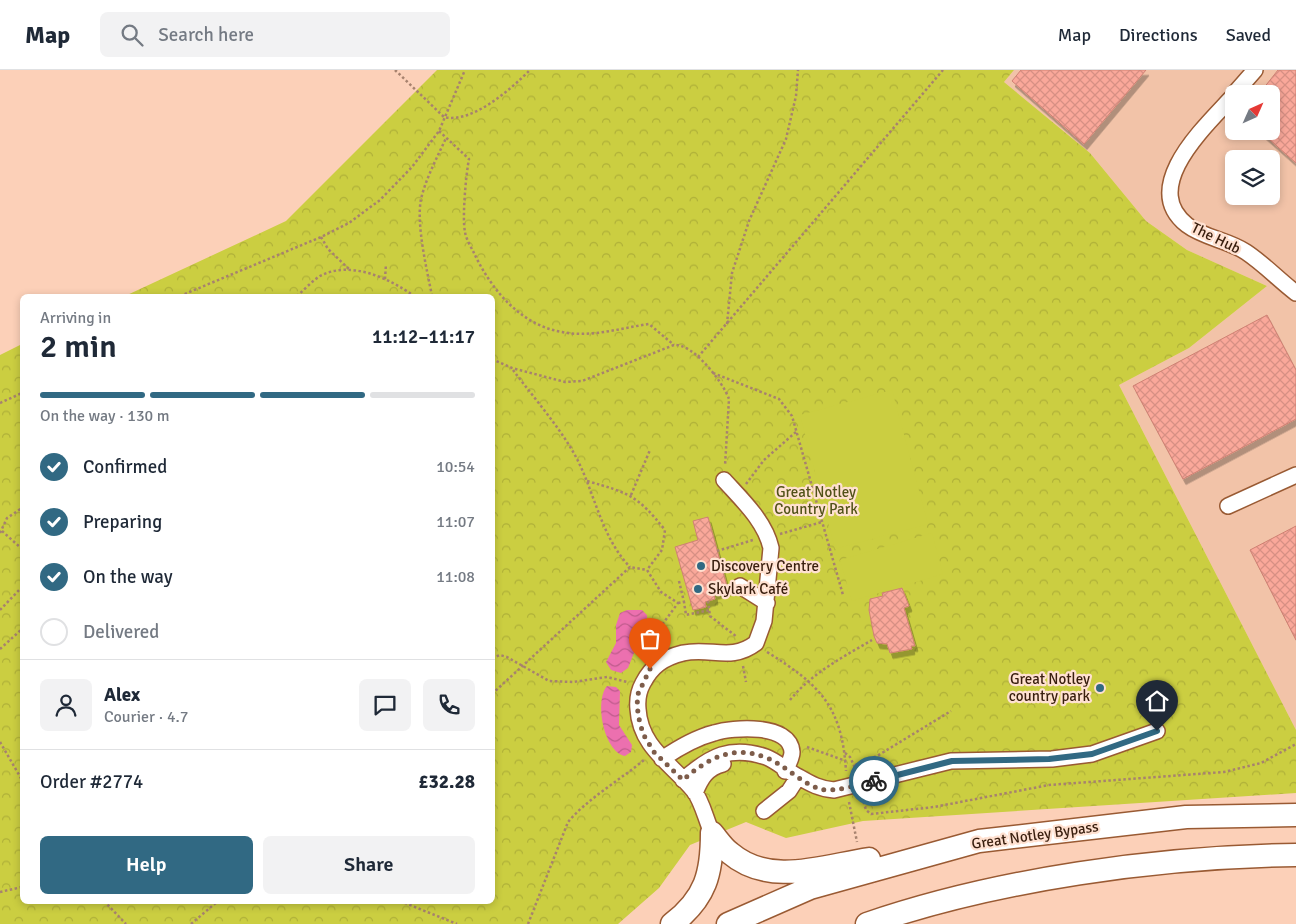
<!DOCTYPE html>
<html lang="en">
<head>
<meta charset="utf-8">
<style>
  body { margin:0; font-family:Signika,sans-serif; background:#f2f2f3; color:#1f2937; height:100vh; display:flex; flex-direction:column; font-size:19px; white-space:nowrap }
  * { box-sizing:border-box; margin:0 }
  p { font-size:16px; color:#747a83 }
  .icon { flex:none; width:28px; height:28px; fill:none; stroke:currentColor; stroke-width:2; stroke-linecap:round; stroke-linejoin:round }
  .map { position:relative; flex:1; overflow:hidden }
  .sheet { position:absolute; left:20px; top:224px; width:475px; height:610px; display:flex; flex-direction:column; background:#fff; border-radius:8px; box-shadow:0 2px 8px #0003 }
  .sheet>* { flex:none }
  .needle { width:32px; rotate:45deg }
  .controls { position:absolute; left:1225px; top:15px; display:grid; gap:10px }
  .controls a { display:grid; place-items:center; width:55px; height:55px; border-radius:8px; background:#fff; box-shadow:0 2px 8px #0003; font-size:25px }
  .pin { position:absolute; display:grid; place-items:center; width:42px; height:42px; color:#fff; margin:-51px -21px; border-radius:50% 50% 50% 0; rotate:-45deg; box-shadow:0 0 5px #0007 }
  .pin .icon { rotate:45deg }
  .courier { position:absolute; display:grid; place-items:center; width:50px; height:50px; margin:-25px; border:4px solid #316983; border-radius:50%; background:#fff; color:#222; box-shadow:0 1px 6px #0007 }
  .summary em { font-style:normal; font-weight:600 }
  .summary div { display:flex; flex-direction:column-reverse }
  .summary { display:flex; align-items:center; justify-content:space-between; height:85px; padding:0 20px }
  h1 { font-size:32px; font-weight:600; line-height:38px }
  .bar { display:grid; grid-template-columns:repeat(4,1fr); gap:8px 5px; align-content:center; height:60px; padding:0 20px }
  .bar i { height:6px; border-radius:4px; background:#e0e1e3 }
  .bar .current { background:#316983 }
  .bar p { grid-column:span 4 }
  .line { display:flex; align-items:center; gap:12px; padding:0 20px; border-top:1px solid #e0e1e3 }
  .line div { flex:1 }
  .round { display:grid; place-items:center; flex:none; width:52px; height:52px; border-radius:8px; background:#f2f2f3 }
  ol { padding:0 20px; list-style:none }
  li { display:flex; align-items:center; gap:15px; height:55px }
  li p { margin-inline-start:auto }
  li .icon { padding:5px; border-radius:50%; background:#316983; color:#fff; stroke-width:4 }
  li:last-child { color:#747a83 }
  li i { width:28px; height:28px; border:2px solid #e0e1e3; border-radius:50% }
  .primary-button { display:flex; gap:10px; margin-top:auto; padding:10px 20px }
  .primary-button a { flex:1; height:58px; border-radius:8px; background:#316983; color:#fff; font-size:20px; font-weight:600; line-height:58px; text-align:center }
  .primary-button a+a { background:#f2f2f3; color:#1f2937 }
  header { display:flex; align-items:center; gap:30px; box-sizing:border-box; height:70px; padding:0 25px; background:#fff; border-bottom:1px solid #e0e1e3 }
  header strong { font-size:24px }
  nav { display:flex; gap:28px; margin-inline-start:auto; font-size:18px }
  .search { width:350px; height:45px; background:#f2f2f3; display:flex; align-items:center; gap:12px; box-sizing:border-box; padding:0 18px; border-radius:8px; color:#747a83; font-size:19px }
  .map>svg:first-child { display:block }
  .built { fill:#f2c3a8; fill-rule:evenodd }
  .park { fill:url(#park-crowns) }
  .pitch { fill:#cbce41 }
  .water { fill:url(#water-waves) }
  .building { fill:url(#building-cross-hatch); stroke:#cf8173; filter:url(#shadow) }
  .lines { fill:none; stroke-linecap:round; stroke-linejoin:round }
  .minor-casing { stroke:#995a33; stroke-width:18 }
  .highway-casing { stroke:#995a33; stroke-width:25 }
  .path { stroke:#a7826e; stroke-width:2.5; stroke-dasharray:2.5 2.5; stroke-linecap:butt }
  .minor { stroke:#fff; stroke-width:15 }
  .highway { stroke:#fff; stroke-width:22 }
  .done { stroke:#7d5c4a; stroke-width:5; stroke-dasharray:0 9 }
  .route { stroke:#316983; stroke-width:6 }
  .poi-dot { fill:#316983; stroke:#ffe1d1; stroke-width:2 }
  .labels { text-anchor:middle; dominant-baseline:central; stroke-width:4.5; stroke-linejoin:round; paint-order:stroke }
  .street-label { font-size:15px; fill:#391e0e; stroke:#ffe1d1 }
  .park-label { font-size:15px; fill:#515218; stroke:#ffe1d1 }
  .poi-label { font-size:15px; fill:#391e0e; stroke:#ffe1d1; text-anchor:start }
</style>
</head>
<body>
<header>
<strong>Map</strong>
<div class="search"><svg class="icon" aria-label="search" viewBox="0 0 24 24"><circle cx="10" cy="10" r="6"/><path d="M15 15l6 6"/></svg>Search here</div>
<nav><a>Map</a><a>Directions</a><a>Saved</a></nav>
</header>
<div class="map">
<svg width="1296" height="854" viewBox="0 0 1296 854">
  <defs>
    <pattern id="park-crowns" width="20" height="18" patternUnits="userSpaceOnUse" patternTransform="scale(1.25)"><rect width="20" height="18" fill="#cbce41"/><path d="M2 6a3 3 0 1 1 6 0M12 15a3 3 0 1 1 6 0" fill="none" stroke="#afb038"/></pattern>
    <pattern id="water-waves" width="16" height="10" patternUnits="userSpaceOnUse" patternTransform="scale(1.25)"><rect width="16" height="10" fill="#ec70af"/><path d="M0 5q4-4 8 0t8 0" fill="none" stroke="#c05b8d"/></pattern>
    <pattern id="building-cross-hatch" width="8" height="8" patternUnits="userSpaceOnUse" patternTransform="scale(1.25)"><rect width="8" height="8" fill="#faa89a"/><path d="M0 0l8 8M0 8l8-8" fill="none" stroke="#d79084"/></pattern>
    <filter id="shadow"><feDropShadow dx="3" dy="5.5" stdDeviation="0" flood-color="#0004"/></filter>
  </defs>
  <rect width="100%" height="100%" fill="#fcd0b8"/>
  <path class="built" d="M1014,0h282v660l-177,-345 70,-37 78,-62 -80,-36 -41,-29 -56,-68 -86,-71zM1234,24h37v37h-37zM1234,89h37v37h-37z"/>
  <path class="park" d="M437,0h577l-10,12 86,71 56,68 41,29 80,36 -78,62 -70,37 177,345v63l-433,28 -77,17 -40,-16 -56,23 -31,43 -41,36h-618v-569l22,-11v557h470v-605h-367l161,-75z"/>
  <path class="pitch" d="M892,320l36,134 -93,25 -35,-134z
    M932,463l11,41 -91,27 -12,-41z"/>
  <path class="water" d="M627,540h15l5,5v5l-19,48 -7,5 -10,-3 -5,-8 10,-19v-18l4,-12z
    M607,616l9,1 4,4 -1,34 13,20 -1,7 -6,4c-21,-4 -31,-55 -18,-70z"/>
  <path class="building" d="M1021,0h125l-62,74 -72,-63z
    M1278,0h18v93l-36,-32h11v-37h-12z
    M1267,245l29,55v49l-113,60 -50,-93z
    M708,447l20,73 -14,4 1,5 -10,3 1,5 -13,3 -18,-63 23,-7 -5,-19z
    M1296,456v114l-46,-90z
    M902,518l7,18 -5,2 11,38h-4l1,3 -22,4 -3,-9 -10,-1 -3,-7 -5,-26 1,-11 13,-3 -1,-3z"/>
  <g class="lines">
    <g class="minor-casing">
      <path id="minor" d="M1234,24l21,-24
        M1234,25c-26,29 -96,91 -47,130 17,13 41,15 59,27 18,12 33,28 50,41
        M1228,436l68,-31
        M740,516l27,17
        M662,689c16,-11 33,-21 52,-26 19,-6 76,-10 78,19 0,6 -4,13 -7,19
        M683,710c27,-24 48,-35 83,-23 11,4 22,15 33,20 12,7 21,12 35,13l117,-29 101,-2 40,-5 65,-23
        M695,723c6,-15 12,-25 28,-29
        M764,741l25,-20 9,-14
        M712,763c-6,-13 -10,-32 -18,-42 -22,-27 -54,-44 -56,-82 -1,-10 0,-17 5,-26 9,-17 20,-25 40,-30 28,-6 48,9 73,-10l8,-22 7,-73c-6,-27 -29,-48 -47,-68"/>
    </g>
    <g class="highway-casing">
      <path id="highway" d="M712,763c6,7 11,15 18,20 40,34 93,13 139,6
        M672,854c34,-26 40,-51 40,-91
        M728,854l82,-36 169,-47 207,-24 110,-2
        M867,854c131,-45 291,-67 429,-69"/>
    </g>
    <path class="path" d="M395,0l49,47c28,7 67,-28 86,-47
      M439,61l30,28c-3,15 -7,59 -4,73 1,7 6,15 9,21 17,36 46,72 88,79 29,6 58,-4 87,-8l25,21
      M321,167l7,12 22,21
      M385,209l1,-15
      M180,226l141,-59 28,-14 31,-23 32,-33 27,-36 26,-61
      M297,226c7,-6 15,-15 23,-20 30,-16 69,2 94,20
      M432,226c-5,-26 -16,-71 -11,-97 5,-21 16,-41 25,-61
      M727,254l5,-51 17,-52 37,-82 10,-43 2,-26
      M698,287l245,-287
      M492,289l20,9 53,14 17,-1 92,-36c19,-2 49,37 55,54l-4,67
      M513,300c21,28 46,56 63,87 19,36 25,80 54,110
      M713,303l66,26 13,17 51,179
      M0,333l22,-10
      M587,411c42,12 50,14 78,49l-3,20 -15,20
      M746,414l18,-24 33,-29
      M631,425l19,-45
      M2,461l20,18
      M0,463l7,-15 15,-10
      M780,464l42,-12
      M717,481l36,-11
      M679,511l5,21
      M708,531l2,15 27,21
      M678,533l6,-1 2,13 24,-5
      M0,540l22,-23
      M0,579l22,-20
      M767,582c53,33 75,54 79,119
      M492,588l8,-3 7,2 42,24 24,1 34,-5 20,5
      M743,596l3,16
      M492,624l138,-127 17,3 14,22 17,11 -22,30 -6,19
      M790,630c22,-27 53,-43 82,-60
      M0,672l22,38
      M807,677l39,14
      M845,683l5,4 6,13
      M855,695l22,-9 74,-45
      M862,727l4,13 5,4 63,-7 115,-22 175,-13 37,-9 35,-19
      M849,732l8,40
      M0,822l22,-5
      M104,831l22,23
      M400,831l57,23
      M191,854l27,-23
      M528,854l40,-102c18,-22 53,-43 76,-62"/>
    <use href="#minor" class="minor"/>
    <use href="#highway" class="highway"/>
  </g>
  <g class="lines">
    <path class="done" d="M650,599l-13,27 1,19 5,19 11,18 29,28c25,-22 51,-36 84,-22 18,7 34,25 53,31 13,4 41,-5 54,-8"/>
    <path class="route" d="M874,711l78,-20 97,-2 43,-5 65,-23"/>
  </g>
  <g class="poi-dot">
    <circle cx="701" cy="496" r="5"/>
    <circle cx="698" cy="519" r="5"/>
    <circle cx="1100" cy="618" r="5"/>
  </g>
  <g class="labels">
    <g class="street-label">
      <text transform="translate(1216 168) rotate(26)">The Hub</text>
      <text transform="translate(1035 765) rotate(-8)">Great Notley Bypass</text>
    </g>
    <g class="park-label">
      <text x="816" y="422">Great Notley<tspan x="816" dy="17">Country Park</tspan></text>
    </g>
    <g class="poi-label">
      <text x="711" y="496">Discovery Centre</text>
      <text x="708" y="519">Skylark Café</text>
      <text x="1090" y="609" text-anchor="end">Great Notley<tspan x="1090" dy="17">country park</tspan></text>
    </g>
  </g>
</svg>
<div class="controls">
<a><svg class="needle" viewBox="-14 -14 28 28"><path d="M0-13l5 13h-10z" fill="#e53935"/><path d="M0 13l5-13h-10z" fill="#747a83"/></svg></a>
<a><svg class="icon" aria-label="layers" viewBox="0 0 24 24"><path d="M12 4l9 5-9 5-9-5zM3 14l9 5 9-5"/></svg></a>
</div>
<div class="pin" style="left:650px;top:599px;background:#ea580c"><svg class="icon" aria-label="bag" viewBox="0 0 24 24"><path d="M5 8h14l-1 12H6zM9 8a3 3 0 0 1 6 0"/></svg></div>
<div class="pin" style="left:1157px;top:661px;background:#1f2937"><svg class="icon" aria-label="home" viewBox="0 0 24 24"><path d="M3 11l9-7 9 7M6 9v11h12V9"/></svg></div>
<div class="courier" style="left:874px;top:711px"><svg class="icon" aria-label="bike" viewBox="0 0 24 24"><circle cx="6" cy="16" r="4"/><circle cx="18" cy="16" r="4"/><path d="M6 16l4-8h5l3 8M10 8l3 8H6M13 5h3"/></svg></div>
<section class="sheet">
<div class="summary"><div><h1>2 min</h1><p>Arriving in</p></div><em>11:12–11:17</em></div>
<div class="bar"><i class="current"></i><i class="current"></i><i class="current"></i><i></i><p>On the way · 130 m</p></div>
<ol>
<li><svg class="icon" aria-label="check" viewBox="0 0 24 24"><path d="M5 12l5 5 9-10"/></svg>Confirmed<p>10:54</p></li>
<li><svg class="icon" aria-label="check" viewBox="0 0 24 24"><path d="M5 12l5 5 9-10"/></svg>Preparing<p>11:07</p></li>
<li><svg class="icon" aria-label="check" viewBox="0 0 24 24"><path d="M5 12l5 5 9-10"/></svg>On the way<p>11:08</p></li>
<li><i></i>Delivered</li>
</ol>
<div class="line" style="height:90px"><a class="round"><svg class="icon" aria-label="person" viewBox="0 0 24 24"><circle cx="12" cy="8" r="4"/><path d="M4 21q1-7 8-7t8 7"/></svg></a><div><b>Alex</b><p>Courier · 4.7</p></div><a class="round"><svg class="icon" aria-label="chat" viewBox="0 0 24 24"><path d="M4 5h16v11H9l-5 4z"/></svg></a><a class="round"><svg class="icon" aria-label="phone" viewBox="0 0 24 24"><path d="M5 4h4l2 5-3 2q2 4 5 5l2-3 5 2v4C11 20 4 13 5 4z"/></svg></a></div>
<div class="line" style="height:65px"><div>Order #2774</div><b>£32.28</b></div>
<div class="primary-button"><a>Help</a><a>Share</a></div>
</section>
</div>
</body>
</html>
